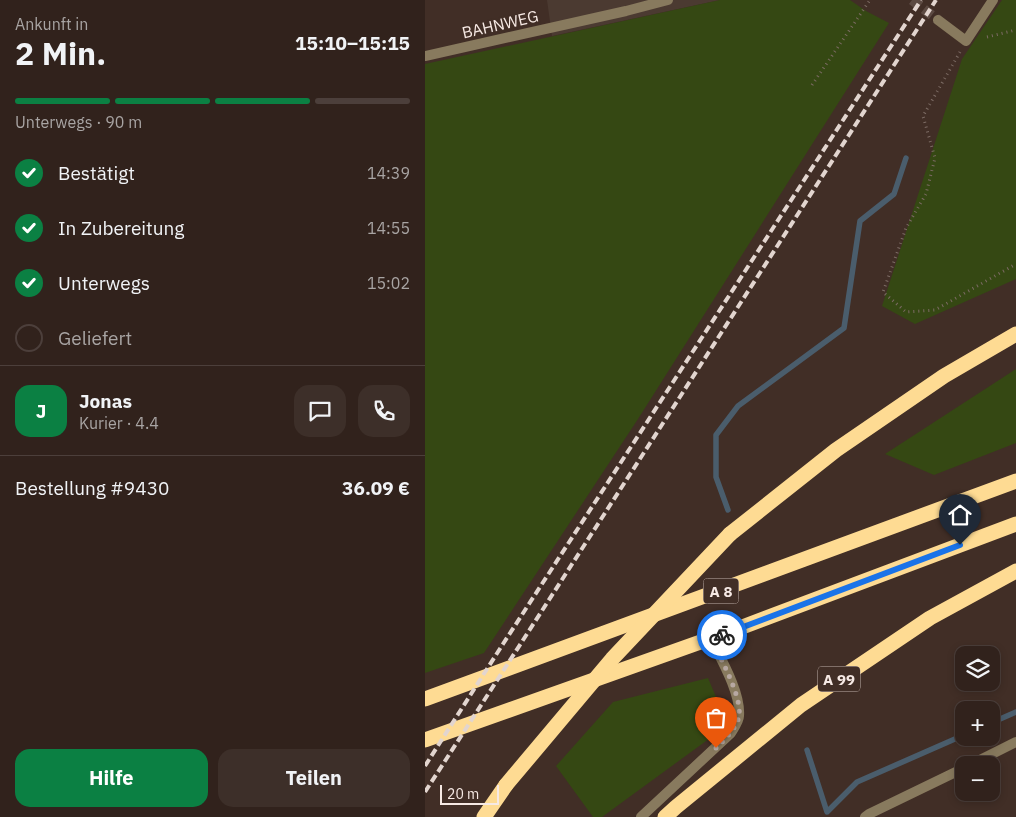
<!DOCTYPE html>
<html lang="de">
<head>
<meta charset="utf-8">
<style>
  body { margin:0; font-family:"IBM Plex Sans",sans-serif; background:#3d2f29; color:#f1f3f6; height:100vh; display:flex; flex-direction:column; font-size:19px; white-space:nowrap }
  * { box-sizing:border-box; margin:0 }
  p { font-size:16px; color:#a8a4a3 }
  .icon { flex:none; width:28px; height:28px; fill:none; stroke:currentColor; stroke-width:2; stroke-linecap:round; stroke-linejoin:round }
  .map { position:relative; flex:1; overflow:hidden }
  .side { display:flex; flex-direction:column; background:#31221c; width:425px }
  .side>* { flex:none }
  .buttons { position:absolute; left:530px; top:646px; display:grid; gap:10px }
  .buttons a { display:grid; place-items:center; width:45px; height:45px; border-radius:10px; background:#31221c; box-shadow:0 2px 8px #0003,0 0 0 1px #4c3f3b; font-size:25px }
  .scale { position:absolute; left:15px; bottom:12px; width:59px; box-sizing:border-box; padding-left:5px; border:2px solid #f6e9e4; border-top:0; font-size:14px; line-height:18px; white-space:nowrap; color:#f6e9e4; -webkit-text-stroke:4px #412e26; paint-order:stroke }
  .pin { position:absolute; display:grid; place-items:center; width:42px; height:42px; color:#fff; margin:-51px -21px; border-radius:50% 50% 50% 0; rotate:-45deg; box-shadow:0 0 5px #0007 }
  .pin .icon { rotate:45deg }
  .courier { position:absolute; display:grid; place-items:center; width:50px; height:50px; margin:-25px; border:4px solid #1a73e8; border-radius:50%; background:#fff; color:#222; box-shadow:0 1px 6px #0007 }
  .headline em { font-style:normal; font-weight:700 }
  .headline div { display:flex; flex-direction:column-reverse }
  .headline { display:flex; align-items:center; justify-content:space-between; height:85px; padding:0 15px }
  h1 { font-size:32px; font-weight:700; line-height:38px }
  .bar { display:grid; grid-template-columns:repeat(4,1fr); gap:8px 5px; align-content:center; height:60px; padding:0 15px }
  .bar i { height:6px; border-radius:4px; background:#4c3f3b }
  .bar .active { background:#0b8043 }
  .bar p { grid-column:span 4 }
  .line { display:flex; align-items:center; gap:12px; padding:0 15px; border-top:1px solid #4c3f3b }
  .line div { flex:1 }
  .round { display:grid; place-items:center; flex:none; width:52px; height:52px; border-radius:15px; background:#3d2f29 }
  ol { padding:0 15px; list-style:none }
  li { display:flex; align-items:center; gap:15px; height:55px }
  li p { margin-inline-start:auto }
  li .icon { padding:5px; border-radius:50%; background:#0b8043; color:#fff; stroke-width:4 }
  li:last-child { color:#a8a4a3 }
  li i { width:28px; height:28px; border:2px solid #4c3f3b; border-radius:50% }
  .cta { display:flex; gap:10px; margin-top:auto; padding:10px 15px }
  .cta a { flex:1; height:58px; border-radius:15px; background:#0b8043; color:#fff; font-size:20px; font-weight:700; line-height:58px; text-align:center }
  .cta a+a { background:#3d2f29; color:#f1f3f6 }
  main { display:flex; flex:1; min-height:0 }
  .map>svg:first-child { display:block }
  .commercial { fill:#4b3a31 }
  .green { fill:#354813 }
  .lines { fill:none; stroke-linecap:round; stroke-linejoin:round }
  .stream { stroke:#4a5d6c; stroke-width:5.5 }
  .minor-tunnel { stroke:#5c4a42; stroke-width:10; stroke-dasharray:10 5; stroke-linecap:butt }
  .path { stroke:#7c6b64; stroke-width:3; stroke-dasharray:1 4; stroke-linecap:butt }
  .service { stroke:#887a5e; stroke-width:10 }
  .minor { stroke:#887a5e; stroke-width:10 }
  .motorway { stroke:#fedb93; stroke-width:15 }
  .rail { stroke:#e2d5cf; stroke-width:4; stroke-dasharray:8 4; stroke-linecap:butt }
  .motorway-bridge { stroke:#fedb93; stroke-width:15 }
  .done { stroke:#b7a8a2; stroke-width:5; stroke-dasharray:0 9 }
  .route { stroke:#1a73e8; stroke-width:6 }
  .labels { text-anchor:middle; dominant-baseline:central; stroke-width:4; stroke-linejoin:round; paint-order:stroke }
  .shield { fill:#412e26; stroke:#c0b1ab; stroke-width:1 }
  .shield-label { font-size:15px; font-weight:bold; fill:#f6e9e4 }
  .street-label { font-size:16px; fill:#f6e9e4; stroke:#412e26 }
</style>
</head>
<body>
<main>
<section class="side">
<div class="headline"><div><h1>2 Min.</h1><p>Ankunft in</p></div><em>15:10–15:15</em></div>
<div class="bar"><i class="active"></i><i class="active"></i><i class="active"></i><i></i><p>Unterwegs · 90 m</p></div>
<ol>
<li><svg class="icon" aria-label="check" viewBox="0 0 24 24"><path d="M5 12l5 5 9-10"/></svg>Bestätigt<p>14:39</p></li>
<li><svg class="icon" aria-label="check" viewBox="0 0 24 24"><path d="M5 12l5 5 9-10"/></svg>In Zubereitung<p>14:55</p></li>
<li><svg class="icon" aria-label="check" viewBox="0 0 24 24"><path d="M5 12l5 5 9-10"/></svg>Unterwegs<p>15:02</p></li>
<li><i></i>Geliefert</li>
</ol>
<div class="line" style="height:90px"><b class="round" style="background:#0b8043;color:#fff">J</b><div><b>Jonas</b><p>Kurier · 4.4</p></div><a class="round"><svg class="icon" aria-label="chat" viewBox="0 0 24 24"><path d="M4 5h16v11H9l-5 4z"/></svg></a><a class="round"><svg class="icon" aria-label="phone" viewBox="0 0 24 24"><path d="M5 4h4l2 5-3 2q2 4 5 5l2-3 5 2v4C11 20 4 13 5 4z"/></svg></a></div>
<div class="line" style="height:65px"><div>Bestellung #9430</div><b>36.09 €</b></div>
<div class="cta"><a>Hilfe</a><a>Teilen</a></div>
</section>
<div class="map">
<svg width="591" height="817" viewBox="0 0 591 817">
  <rect width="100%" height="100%" fill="#412e26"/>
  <path class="commercial" d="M122,0h173l-168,36z"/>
  <path class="green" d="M295,0h130l16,11 23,12 -251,396 -154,234 -59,20v-609z
    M577,0h14v279l-101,45 -33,-18 80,-247z
    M591,369v74l-82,32 -49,-21z
    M283,678l20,47 -126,92h-9l-37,-51 57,-64z"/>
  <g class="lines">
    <path class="stream" d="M303,510l-12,-33v-42l22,-29 106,-78 16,-107 34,-27 12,-36
      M566,723l25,-11
      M382,750l20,62 30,-30 107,-47"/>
    <path class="minor-tunnel" d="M487,0l26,20"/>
    <path class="path" d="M562,37l29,-7
      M535,52l-37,64 12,42 -9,36 -20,34 -23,64 23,20 29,-2 81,-46
      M387,85l58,-85"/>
    <path class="service" d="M216,817l90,-84c3,-5 8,-12 8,-17 2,-23 -18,-57 -28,-77"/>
    <path class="minor" d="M513,20l28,21 27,-41
      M0,56l201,-45 42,-11
      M545,765l46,-23
      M440,817l4,-3 95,-46"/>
    <path class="motorway" d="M305,534l106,-84 108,-74 72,-42
      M0,699l591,-218
      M0,740l312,-111 279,-105
      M59,817l22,-32
      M240,817l11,-10 125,-102 129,-87 86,-47"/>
    <path class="rail" d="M0,766l78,-122 418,-644
      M0,792l511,-792"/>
    <path class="motorway-bridge" d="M81,785l106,-126 118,-125"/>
  </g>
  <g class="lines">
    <path class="done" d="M291,748c8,-8 21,-20 23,-32 3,-20 -19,-59 -28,-77l11,-4"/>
    <path class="route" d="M297,635l238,-90"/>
  </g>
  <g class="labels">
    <g class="shield">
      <rect x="278.5" y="578.5" width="35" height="25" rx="4"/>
      <rect x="393" y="666.5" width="42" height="25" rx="4"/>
    </g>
    <g class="shield-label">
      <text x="296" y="591">A 8</text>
      <text x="414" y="679">A 99</text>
    </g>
    <g class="street-label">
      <text transform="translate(75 24) rotate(-13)">BAHNWEG</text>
    </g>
  </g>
</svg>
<div class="buttons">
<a><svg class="icon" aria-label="layers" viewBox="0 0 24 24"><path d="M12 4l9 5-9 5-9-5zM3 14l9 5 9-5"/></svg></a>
<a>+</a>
<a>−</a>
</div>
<div class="scale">20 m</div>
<div class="pin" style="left:291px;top:748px;background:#ea580c"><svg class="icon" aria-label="bag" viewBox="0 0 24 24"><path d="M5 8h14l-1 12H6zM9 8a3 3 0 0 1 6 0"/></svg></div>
<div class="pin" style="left:535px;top:545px;background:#1f2937"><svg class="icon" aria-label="home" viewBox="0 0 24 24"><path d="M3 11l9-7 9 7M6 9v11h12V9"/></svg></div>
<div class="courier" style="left:297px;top:635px"><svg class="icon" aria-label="bike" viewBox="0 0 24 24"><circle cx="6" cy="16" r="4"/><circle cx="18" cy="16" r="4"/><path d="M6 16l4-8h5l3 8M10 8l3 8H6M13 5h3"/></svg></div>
</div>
</main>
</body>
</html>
